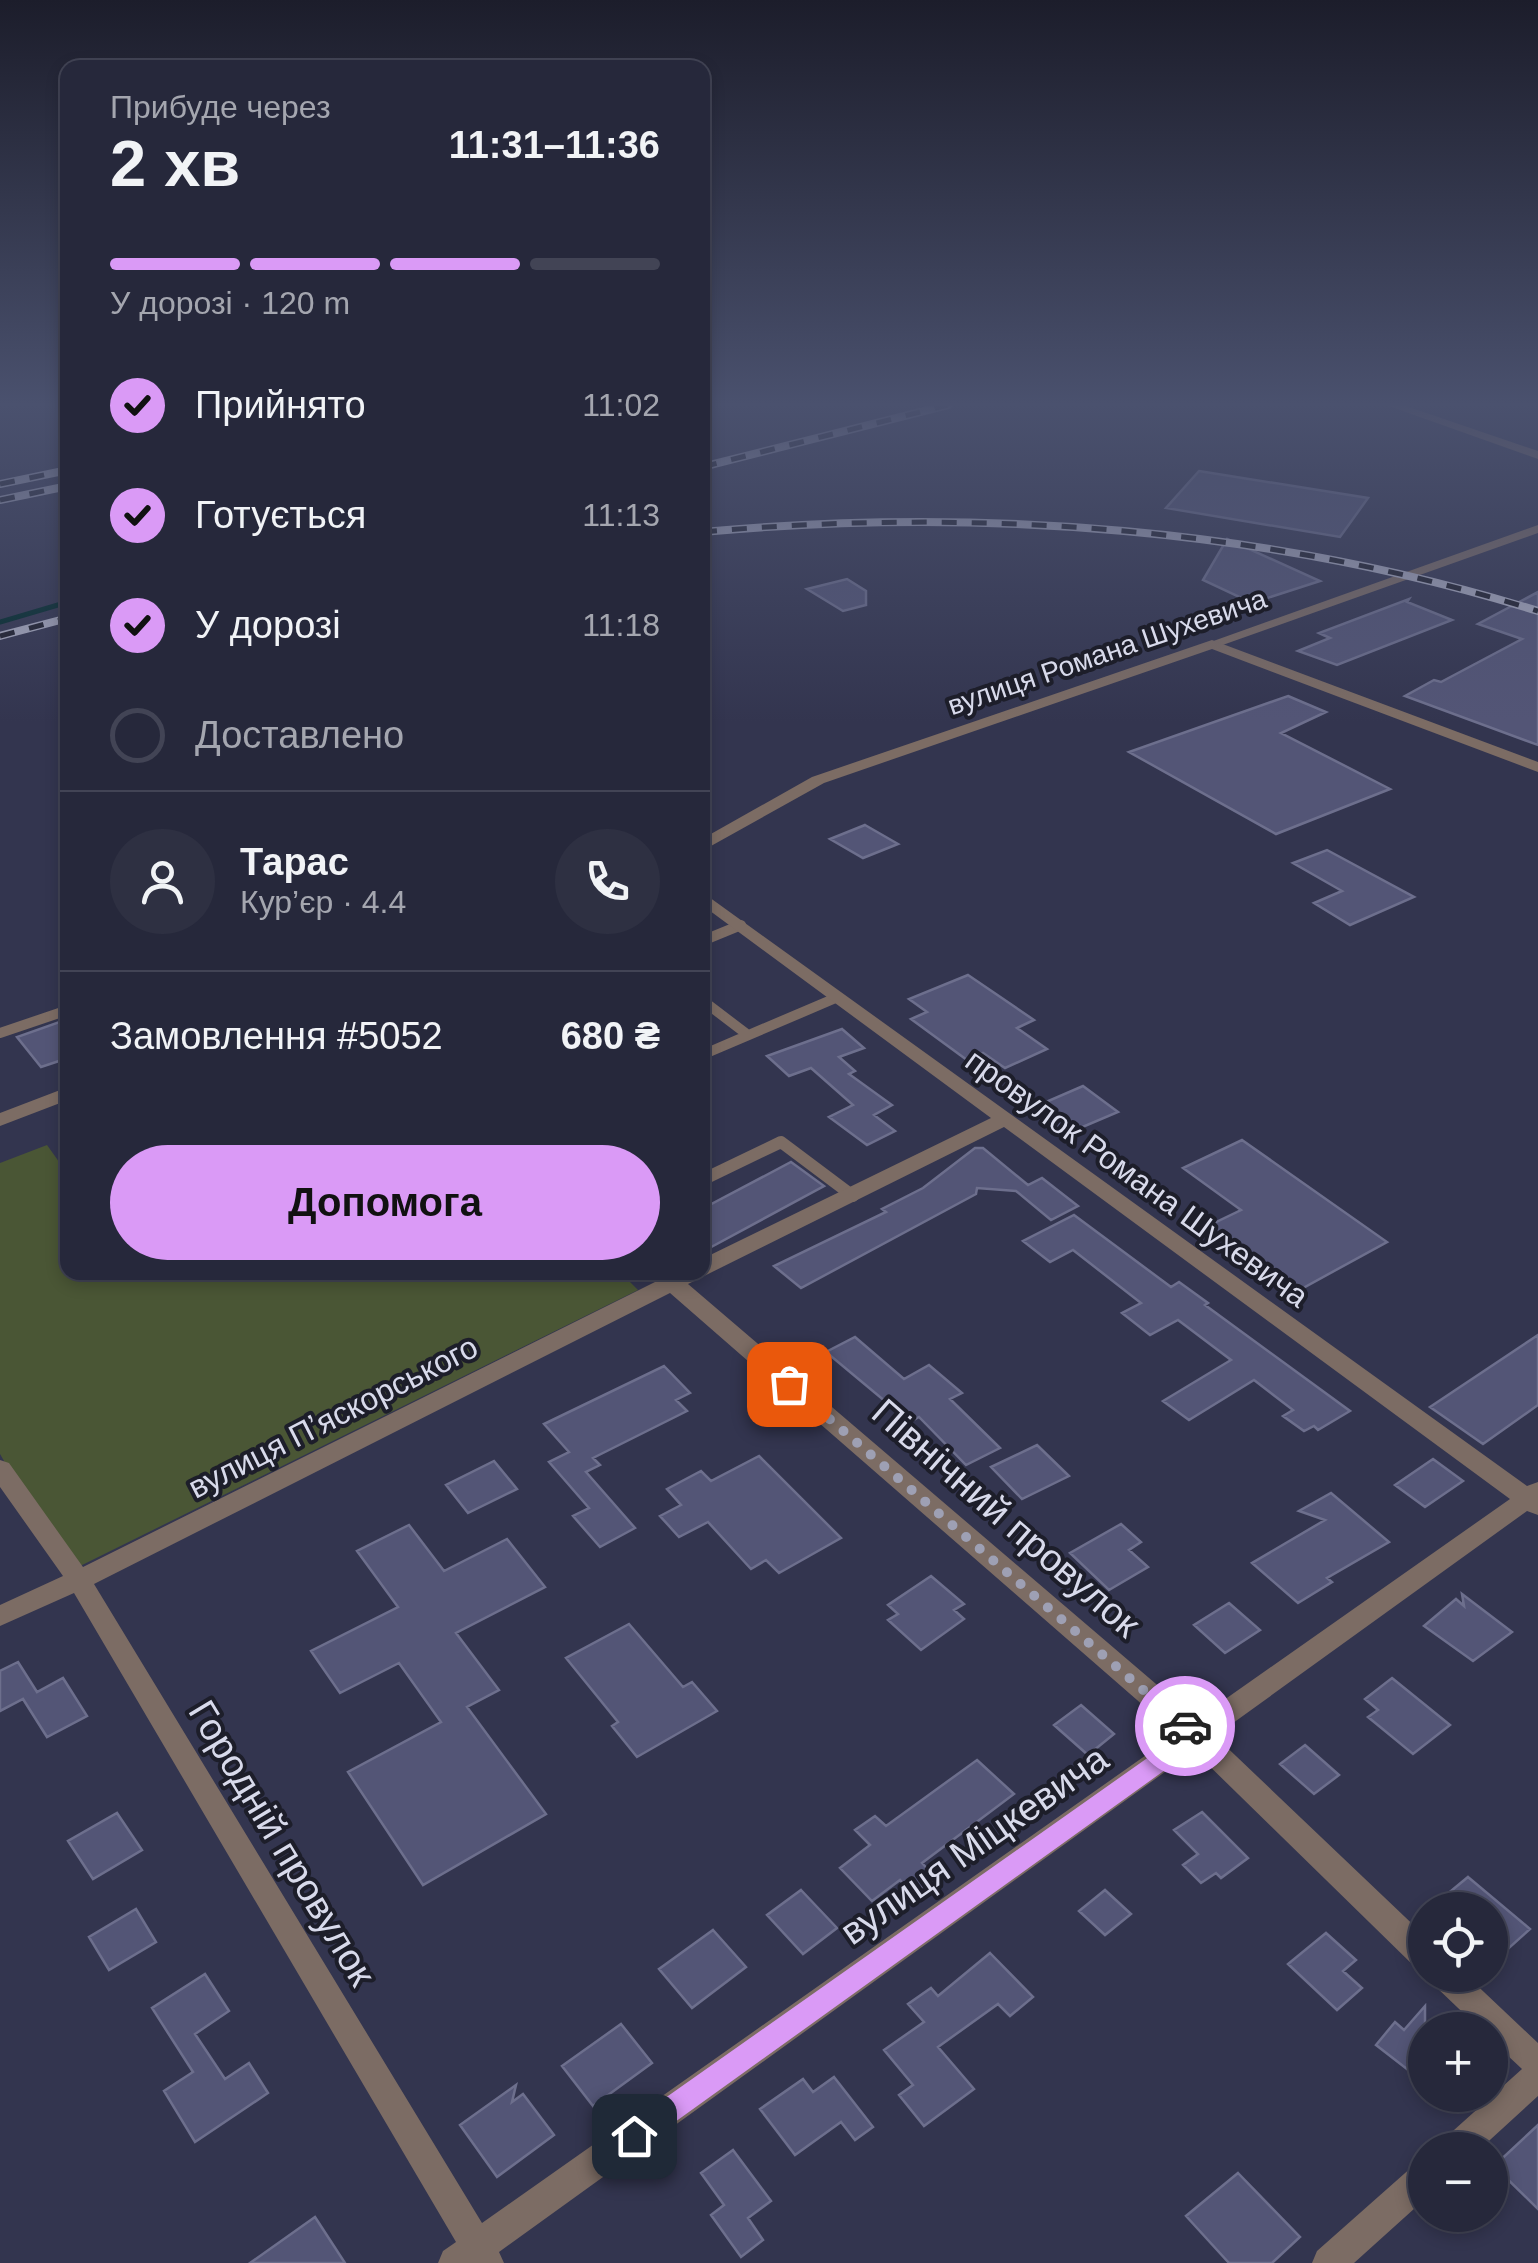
<!DOCTYPE html>
<html lang="uk">
<head>
<meta charset="utf-8">
<style>
  body { margin:0; font-family:Arial,sans-serif; background:#2e3042; color:#f1f3f6; height:100vh; display:flex; flex-direction:column; font-size:38px; white-space:nowrap }
  * { box-sizing:border-box; margin:0 }
  p { font-size:32px; color:#a4a6af }
  .icon { flex:none; width:55px; height:55px; fill:none; stroke:currentColor; stroke-width:2; stroke-linecap:round; stroke-linejoin:round }
  .map { position:relative; flex:1; overflow:hidden }
  .sheet { position:absolute; left:60px; top:60px; width:650px; height:1220px; display:flex; flex-direction:column; background:#26283b; border-radius:20px; box-shadow:0 5px 15px #0003,0 0 0 2px #424455 }
  .sheet>* { flex:none }
  .controls { position:absolute; left:1408px; top:1892px; display:grid; gap:20px }
  .controls a { display:grid; place-items:center; width:100px; height:100px; border-radius:50%; background:#26283b; box-shadow:0 5px 15px #0003,0 0 0 2px #424455; font-size:50px }
  .pin { position:absolute; display:grid; place-items:center; width:85px; height:85px; color:#fff; margin:-42px; border-radius:20px; box-shadow:0 5px 15px #0006 }
  .courier { position:absolute; display:grid; place-items:center; width:100px; height:100px; margin:-50px; border:8px solid #da9af6; border-radius:50%; background:#fff; color:#222; box-shadow:0 2px 12px #0007 }
  .summary em { font-style:normal; font-weight:700 }
  .summary div { display:flex; flex-direction:column-reverse }
  .summary { display:flex; align-items:center; justify-content:space-between; height:170px; padding:0 50px }
  h1 { font-size:65px; font-weight:700; line-height:75px }
  .bar { display:grid; grid-template-columns:repeat(4,1fr); gap:15px 10px; align-content:center; height:120px; padding:0 50px }
  .bar i { height:12px; border-radius:8px; background:#424455 }
  .bar .active { background:#da9af6 }
  .bar p { grid-column:span 4 }
  .line { display:flex; align-items:center; gap:25px; padding:0 50px; border-top:2px solid #424455 }
  .line div { flex:1 }
  .round { display:grid; place-items:center; flex:none; width:105px; height:105px; border-radius:52px; background:#2e3042 }
  ol { padding:0 50px; list-style:none }
  li { display:flex; align-items:center; gap:30px; height:110px }
  li p { margin-inline-start:auto }
  li .icon { padding:10px; border-radius:50%; background:#da9af6; color:#111; stroke-width:4 }
  li:last-child { color:#a4a6af }
  li i { width:55px; height:55px; border:5px solid #424455; border-radius:50% }
  .primary-button { display:flex; gap:20px; margin-top:auto; padding:20px 50px }
  .primary-button a { flex:1; height:115px; border-radius:60px; background:#da9af6; color:#111; font-size:40px; font-weight:700; line-height:115px; text-align:center }
  .map>svg:first-child { display:block }
  .green { fill:#4a5635 }
  .lines { fill:none; stroke-linecap:round; stroke-linejoin:round }
  .stream { stroke:#002a2b; stroke-width:5 }
  .building { fill:#535576; stroke:#6d6f8d; stroke-width:2.5 }
  .service-far1 { stroke:#7c6c64; stroke-width:10 }
  .service { stroke:#7c6c64; stroke-width:12 }
  .minor { fill:#7c6c64; fill-rule:evenodd }
  .tertiary { fill:#7c6c64; fill-rule:evenodd }
  .rail-casing { stroke:#acaec2; stroke-width:8 }
  .rail { stroke:#1d1e2a; stroke-width:5; stroke-dasharray:15; stroke-linecap:butt }
  .route { fill:#da9af6 }
  .done { stroke:#9ea0b4; stroke-width:10; stroke-dasharray:0 18 }
  .labels { text-anchor:middle; dominant-baseline:central; stroke-width:8; stroke-linejoin:round; paint-order:stroke }
  .far-street-label { font-size:28px; fill:#d8daeb; stroke:#1d1e2a }
  .street-label { font-size:32px; fill:#d8daeb; stroke:#1d1e2a }
  .near-street-label { font-size:38px; fill:#d8daeb; stroke:#1d1e2a }
</style>
</head>
<body>
<div class="map">
<svg width="1538" height="2263" viewBox="0 0 1538 2263">
  <rect width="100%" height="100%" fill="#33354f"/>
  <path class="green" d="M47,1145l20,28 1,99h552l18,18 -570,282 -68,-118v-291z"/>
  <g class="lines">
    <path class="stream" d="M0,622l68,-20"/>
  </g>
  <path class="building" d="M1199,471l169,27 -28,39 -174,-29z
    M1227,539l93,42 -68,22 -49,-23z
    M847,579l19,12v14l-23,6 -36,-22z
    M1538,592v153l-133,-49 29,-16 7,2 81,-43 -44,-15z
    M1409,599l-2,3 45,18 -115,45 -39,-14 32,-13 -11,-5z
    M1288,696l38,16 -45,21 109,56 -114,45 -147,-82z
    M865,825l33,19 -35,14 -33,-19z
    M1327,850l87,47 -64,28 -36,-22 28,-12 -49,-28z
    M968,975l66,45 -17,8 30,21 -42,19 -22,-15 -16,7 -56,-41 16,-7 -18,-13z
    M68,1019v39l-27,9 -24,-30z
    M842,1029l22,19 -25,9 16,14 -6,3 43,31 -18,10 21,16 -28,14 -38,-28 24,-12 -42,-37 -22,8 -22,-20z
    M1083,1086l35,26 -52,22 -34,-26z
    M1242,1140l145,102 -93,51 -88,-66 35,-17 -58,-42z
    M975,1148h8l45,37 14,-7 36,28 -27,14 -35,-29 -39,-3 -1,6 -175,94 -27,-22 112,-54 -4,-3 41,-21z
    M791,1162l33,24 -122,66v-43z
    M1074,1215l97,72 8,-5 29,21 -3,2 145,106 -32,19 -4,-4 -10,5 -21,-15 10,-6 -39,-30 -65,40 -26,-19 68,-41 -53,-40 -28,15 -28,-22 19,-10 -68,-53 -23,12 -27,-21z
    M1538,1335v70l-55,39 -53,-37z
    M855,1337l49,42 25,-14 33,28 -12,6 50,49 -34,17 -47,-48 -9,5 -84,-70z
    M664,1366l26,27 -14,7 11,11 -94,47 7,7 -14,7 49,56 -35,19 -27,-31 16,-8 -40,-46 20,-10 -25,-28z
    M1037,1445l32,31 -47,23 -31,-32z
    M759,1456l82,82 -62,35 -13,-13 -15,9 -43,-47 -29,15 -19,-21 21,-11 -14,-16 34,-18 10,10z
    M1433,1459l30,22 -38,26 -30,-22z
    M494,1461l23,28 -49,24 -22,-28z
    M1331,1493l58,49 -62,36 5,4 -34,21 -46,-40 73,-43 -26,-9z
    M1121,1524l20,18 -12,8 19,17 -39,23 -39,-37z
    M409,1525l35,46 63,-32 38,48 -89,46 43,57 -32,17 79,107 -123,71 -75,-113 93,-50 -42,-59 -59,30 -29,-42 87,-44 -41,-56z
    M931,1576l33,28 -10,6 10,9 -43,31 -33,-30 10,-6 -10,-9z
    M1462,1594l50,38 -39,29 -49,-35 32,-27 8,7z
    M1229,1603l31,27 -35,23 -31,-28z
    M629,1624l54,63 9,-5 25,29 -80,46 -25,-31 6,-4 -52,-64z
    M18,1662l19,30 26,-14 24,38 -40,21 -24,-38 -23,12v-40z
    M1392,1678l58,47 -37,29 -45,-37 10,-7 -13,-11z
    M1081,1705l33,29 -26,21 -34,-30z
    M1305,1745l34,30 -25,19 -34,-30z
    M977,1760l37,34 -92,69 13,14 -23,17 -12,-14 -28,21 -32,-33 30,-23 -15,-15 20,-14 11,10z
    M1202,1812l46,46 -27,20 -5,-5 -15,10 -18,-18 15,-11 -24,-24z
    M117,1813l25,37 -49,29 -25,-38z
    M1468,1877l62,52 -40,36v-55h-62z
    M801,1890l36,38 -34,26 -36,-39z
    M1105,1890l26,24 -26,21 -26,-24z
    M136,1909l20,33 -47,28 -20,-33z
    M713,1930l33,37 -54,41 -33,-39z
    M1326,1933l30,27 -13,11 19,17 -25,22 -49,-46z
    M990,1953l43,44 -23,19 -12,-12 -60,43 36,42 -50,37 -25,-31 14,-10 -29,-35 40,-28 -16,-18 23,-16 7,8z
    M205,1974l24,37 -34,23 30,45 24,-16 19,30 -73,49 -31,-51 29,-19 -41,-64z
    M1425,2006v77l-49,-38 19,-23 9,8z
    M621,2024l31,39 -59,43 -31,-40z
    M834,2077l39,50 -18,13 -14,-18 -46,33 -35,-46 43,-30 10,13z
    M516,2085l-4,17 11,-8 31,41 -57,42 -37,-52z
    M1538,2125v84l-44,-43z
    M733,2150l38,51 -23,17 15,22 -22,17 -30,-42 13,-10 -23,-32z
    M1238,2173l62,64 -28,26h-43l-43,-47z
    M315,2217l30,46h-95z"/>
  <g class="lines">
    <path class="service-far1" d="M702,941l39,-16
      M64,962l4,3
      M702,1000l46,35
      M0,1033l68,-23
      M702,1055l136,-58"/>
    <path class="service" d="M702,1180l79,-38 72,54"/>
    <path class="minor" d="M1386,405h17l135,46v8z
      M1538,525v8l-321,114 -12,-3z
      M702,892l825,594 11,-4v33l-11,-4 -312,225 210,200v34l-11,-4 -220,-215 -695,501 5,11h-66l5,-12 13,-9 -382,-649 -74,33v-21l63,-29 -63,-89v-27l9,3 74,104 574,-286 -8,-9h53v-13l289,-141 -289,-213zM1004,1127l506,372 -313,220 -509,-435zM670,1293l506,441 -694,489 -388,-639z
      M1430,1975h36l72,68v53l-59,54h-40l5,-11 78,-70 -32,-30v-9h-9l-47,-45z
      M1425,2161v38l-71,64h-42l5,-12 96,-85z"/>
    <path class="tertiary" d="M1212,640l326,122v10l-326,-123 -388,134 -122,68v-12l110,-62z
      M68,1087v13l-68,26v-13z"/>
    <g class="rail-casing">
      <path id="rail" d="M702,467l246,-62
        M0,484l68,-14
        M0,500l68,-14
        M702,532c278,-25 569,-4 836,79
        M0,636l68,-18"/>
    </g>
    <use href="#rail" class="rail"/>
  </g>
  <linearGradient id="sky" x2="0" y2="1"><stop stop-color="#1c1d2b"/><stop offset="0.56" stop-color="#4a516e"/><stop offset="1" stop-color="#4a516e" stop-opacity="0"/></linearGradient>
  <rect width="1538" height="722" fill="url(#sky)"/>
  <path class="route" d="M1185,1717l22,18 -3,7 -561,403 -9,3 -10,-3 -4,-9 4,-9 556,-392 -6,-9z"/>
  <g class="lines">
    <path class="done" d="M789,1384l396,342"/>
  </g>
  <g class="labels">
    <g class="far-street-label">
      <text transform="translate(1107 652) rotate(-19)">вулиця Романа Шухевича</text>
    </g>
    <g class="street-label">
      <text transform="translate(1137 1178) rotate(36)">провулок Романа Шухевича</text>
      <text transform="translate(333 1417) rotate(-27)">вулиця Пʼяскорського</text>
    </g>
    <g class="near-street-label">
      <text transform="translate(1006 1518) rotate(41)">Північний провулок</text>
      <text transform="translate(282 1843) rotate(59)">Городній провулок</text>
      <text transform="translate(974 1845) rotate(-35)">вулиця Міцкевича</text>
    </g>
  </g>
</svg>
<div class="controls">
<a><svg class="icon" aria-label="locate" viewBox="0 0 24 24"><circle cx="12" cy="12" r="6"/><path d="M12 2v4M12 18v4M2 12h4M18 12h4"/></svg></a>
<a>+</a>
<a>−</a>
</div>
<div class="pin" style="left:789px;top:1384px;background:#ea580c"><svg class="icon" aria-label="bag" viewBox="0 0 24 24"><path d="M5 8h14l-1 12H6zM9 8a3 3 0 0 1 6 0"/></svg></div>
<div class="pin" style="left:634px;top:2136px;background:#1f2937"><svg class="icon" aria-label="home" viewBox="0 0 24 24"><path d="M3 11l9-7 9 7M6 9v11h12V9"/></svg></div>
<div class="courier" style="left:1185px;top:1726px"><svg class="icon" aria-label="car" viewBox="0 0 24 24"><path d="M5 17H2v-5l4-1 3-4h7l3 4 3 1v5h-3M9 17h6M6 11h13"/><circle cx="7" cy="17" r="2"/><circle cx="17" cy="17" r="2"/></svg></div>
<section class="sheet">
<div class="summary"><div><h1>2 хв</h1><p>Прибуде через</p></div><em>11:31–11:36</em></div>
<div class="bar"><i class="active"></i><i class="active"></i><i class="active"></i><i></i><p>У дорозі · 120 m</p></div>
<ol>
<li><svg class="icon" aria-label="check" viewBox="0 0 24 24"><path d="M5 12l5 5 9-10"/></svg>Прийнято<p>11:02</p></li>
<li><svg class="icon" aria-label="check" viewBox="0 0 24 24"><path d="M5 12l5 5 9-10"/></svg>Готується<p>11:13</p></li>
<li><svg class="icon" aria-label="check" viewBox="0 0 24 24"><path d="M5 12l5 5 9-10"/></svg>У дорозі<p>11:18</p></li>
<li><i></i>Доставлено</li>
</ol>
<div class="line" style="height:180px"><a class="round"><svg class="icon" aria-label="person" viewBox="0 0 24 24"><circle cx="12" cy="8" r="4"/><path d="M4 21q1-7 8-7t8 7"/></svg></a><div><b>Тарас</b><p>Кур’єр · 4.4</p></div><a class="round"><svg class="icon" aria-label="phone" viewBox="0 0 24 24"><path d="M5 4h4l2 5-3 2q2 4 5 5l2-3 5 2v4C11 20 4 13 5 4z"/></svg></a></div>
<div class="line" style="height:130px"><div>Замовлення #5052</div><b>680 ₴</b></div>
<div class="primary-button"><a>Допомога</a></div>
</section>
</div>
</body>
</html>
